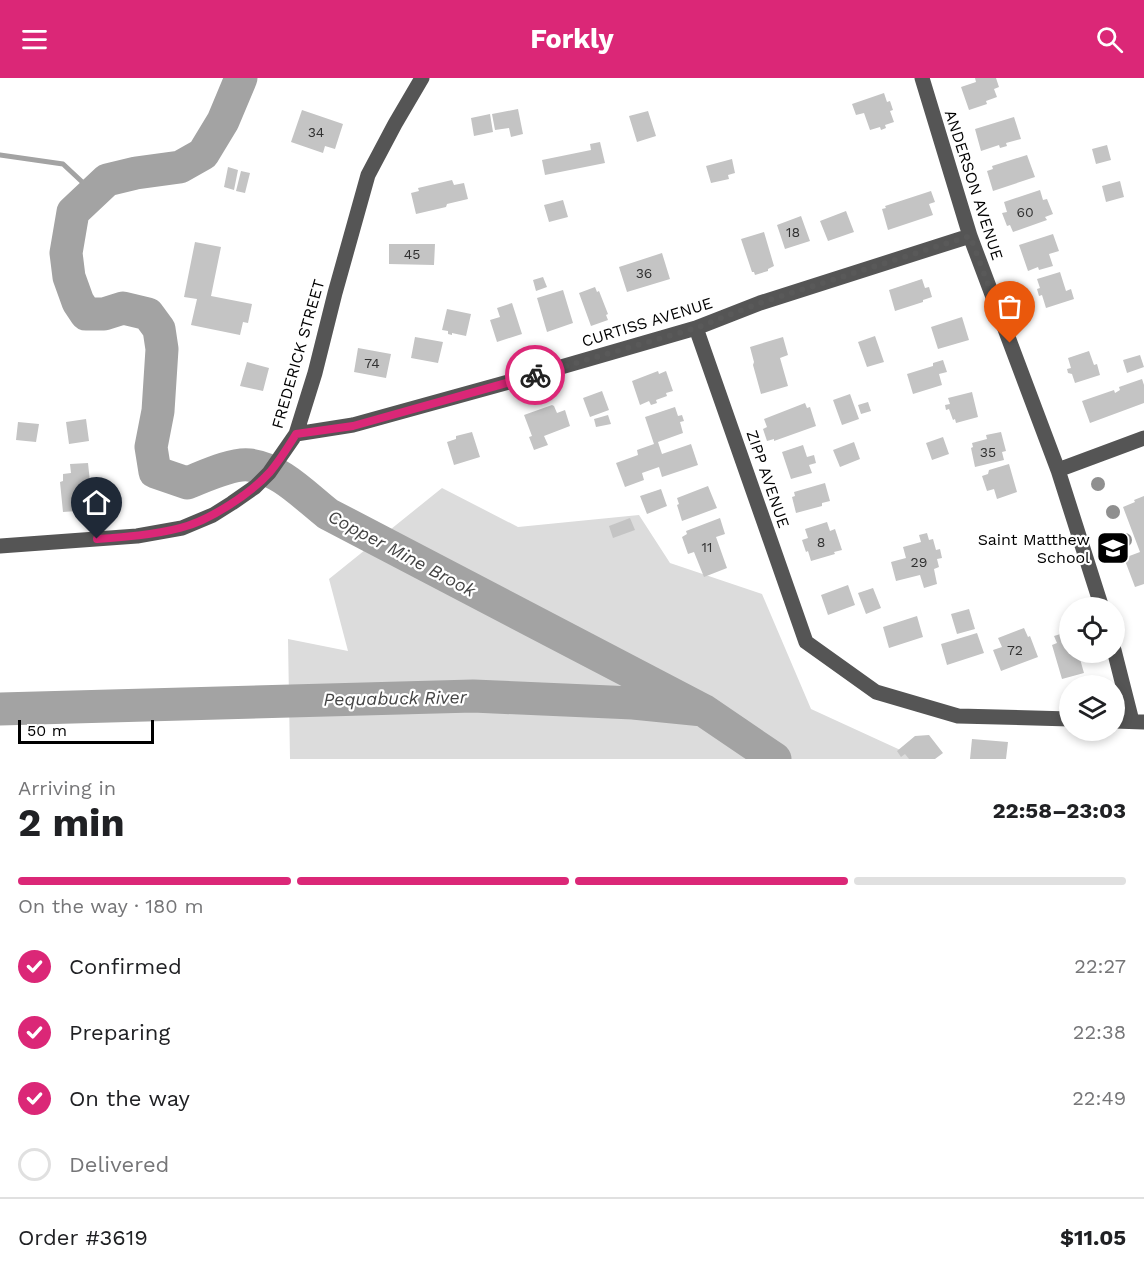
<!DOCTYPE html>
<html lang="en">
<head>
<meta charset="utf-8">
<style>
  body { margin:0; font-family:"Work Sans",sans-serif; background:#f2f2f2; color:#202124; height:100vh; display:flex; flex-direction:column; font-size:22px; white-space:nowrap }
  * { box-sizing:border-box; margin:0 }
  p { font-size:20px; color:#757577 }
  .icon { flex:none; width:33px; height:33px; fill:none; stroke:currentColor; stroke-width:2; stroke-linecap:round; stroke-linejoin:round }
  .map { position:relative; height:681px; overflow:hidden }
  .panel { display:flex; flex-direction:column; background:#fff; flex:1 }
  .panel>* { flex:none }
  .fabs { position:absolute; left:1059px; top:519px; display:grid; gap:12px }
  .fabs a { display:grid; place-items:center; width:66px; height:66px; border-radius:50%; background:#fff; box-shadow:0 3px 9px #0003; font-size:30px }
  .scale { position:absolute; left:18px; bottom:15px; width:136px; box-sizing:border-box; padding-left:6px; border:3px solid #000; border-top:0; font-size:16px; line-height:21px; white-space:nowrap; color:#000; -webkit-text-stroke:4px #fff; paint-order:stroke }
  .pin { position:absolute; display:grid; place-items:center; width:51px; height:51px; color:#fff; margin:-62px -26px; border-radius:50% 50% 50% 0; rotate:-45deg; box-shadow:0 0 6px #0007 }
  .pin .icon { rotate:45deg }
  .courier { position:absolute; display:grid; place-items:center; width:60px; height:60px; margin:-30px; border:4px solid #db2777; border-radius:50%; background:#fff; color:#222; box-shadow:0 2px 8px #0007 }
  .summary em { font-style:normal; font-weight:700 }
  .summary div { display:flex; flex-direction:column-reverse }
  .summary { display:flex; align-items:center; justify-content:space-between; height:102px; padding:0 18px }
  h1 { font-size:39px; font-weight:700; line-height:45px }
  .bar { display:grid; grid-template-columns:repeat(4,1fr); gap:9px 6px; align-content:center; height:72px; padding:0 18px }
  .bar i { height:8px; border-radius:4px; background:#e0e0e0 }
  .bar .on { background:#db2777 }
  .bar p { grid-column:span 4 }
  .line { display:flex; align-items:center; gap:15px; padding:0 18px; border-top:2px solid #e0e0e0 }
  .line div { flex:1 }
  ol { padding:0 18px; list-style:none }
  li { display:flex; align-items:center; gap:18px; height:66px }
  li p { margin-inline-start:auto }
  li .icon { padding:6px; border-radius:50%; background:#db2777; color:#fff; stroke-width:4 }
  li:last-child { color:#757577 }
  li i { width:33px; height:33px; border:3px solid #e0e0e0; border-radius:50% }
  header { display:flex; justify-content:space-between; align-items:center; height:78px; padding:0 18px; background:#db2777; color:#fff; font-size:27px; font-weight:700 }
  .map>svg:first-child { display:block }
  .green { fill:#dcdcdc }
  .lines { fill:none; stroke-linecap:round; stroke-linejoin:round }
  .stream { stroke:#a3a3a3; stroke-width:5 }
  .river { stroke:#a3a3a3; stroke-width:33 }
  .building { fill:#c4c4c4 }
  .minor { stroke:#555; stroke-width:15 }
  .tree { fill:#8f8f8f }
  .done { stroke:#595959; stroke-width:6; stroke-dasharray:0 10.8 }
  .route { stroke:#db2777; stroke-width:8 }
  .labels { text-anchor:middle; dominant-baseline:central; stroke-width:4.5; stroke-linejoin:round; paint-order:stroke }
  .number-label { font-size:14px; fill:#313131 }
  .street-label { font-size:16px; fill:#000; stroke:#fff }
  .poi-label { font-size:16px; fill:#000; stroke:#fff; text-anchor:end }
  .water-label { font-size:18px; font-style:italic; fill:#444; stroke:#fff }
</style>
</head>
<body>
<header><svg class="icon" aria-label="menu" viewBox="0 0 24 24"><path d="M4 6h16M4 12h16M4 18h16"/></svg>Forkly<svg class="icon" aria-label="search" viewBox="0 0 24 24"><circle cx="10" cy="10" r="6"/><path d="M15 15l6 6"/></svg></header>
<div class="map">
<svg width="1144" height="681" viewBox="0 0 1144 681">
  <rect width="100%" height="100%" fill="#fff"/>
  <path class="green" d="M442,410l76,39 121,-12 31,48 92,31 49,115 109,50h-630l-2,-120 60,12 -19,-72z"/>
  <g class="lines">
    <path class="stream" d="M0,77l63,9 31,29"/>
    <path class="river" d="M241,0l-18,43 -20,33 -23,13 -44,6 -29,7 -34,32 -7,41 3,24 9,25 8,12h18l19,-6 25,6 11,15 3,20 -4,62 -7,36 4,25 32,11c16,-6 45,-20 62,-18 30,3 56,31 79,49l375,196
      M0,631l473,-13 160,7 70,7 72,49"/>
  </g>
  <path class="building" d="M975,0h21l3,9 -5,2 3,8 -11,4 1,3 -18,6 -8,-23 15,-5z
    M884,15l3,9 3,-1 3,9 -3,1 4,11 -9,3 1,3 -5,2 -1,-3 -10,3 -6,-17 -8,2 -4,-11z
    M518,31l5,25 -12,3 -2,-9 -14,2 -3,-16z
    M302,32l41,14 -8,25 -10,-3 -2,7 -32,-11z
    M648,33l8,25 -19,6 -8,-26z
    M490,36l3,18 -19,4 -3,-18z
    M1014,39l7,22 -15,4 1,3 -7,2 -1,-3 -18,6 -6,-22z
    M600,64l5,21 -60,12 -3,-15 49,-10 -1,-6z
    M1107,67l4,15 -15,4 -4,-15z
    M1027,77l8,22 -42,14 -6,-20 6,-2 -1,-3z
    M732,81l3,14 -7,2 1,4 -18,4 -5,-17z
    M228,89l10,3 -4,20 -10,-3z
    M241,93l9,2 -5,20 -9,-2z
    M452,102l2,5 10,-2 4,16 -21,5 -1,3 -30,7 -5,-21 8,-2 -1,-3z
    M1120,103l4,16 -18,5 -4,-16z
    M1040,112l3,10 4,-1 6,15 -8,3 2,3 -34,12 -3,-7 -3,1 -5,-13 5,-1 -3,-10z
    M931,113l4,11 -6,2 4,11 -45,15 -6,-21 4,-1 -1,-2z
    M563,122l5,17 -19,5 -5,-17z
    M846,133l8,21 -26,9 -8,-20z
    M801,138l9,25 -25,8 -8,-24z
    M764,154l10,34 -6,3v2l-13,4 -1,-3h-2l-11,-33z
    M1053,156l6,17 -10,3 4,12 -14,4 -1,-3 -10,4 -9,-26z
    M195,164l26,5 -10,49 41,8 -4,19 -5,-1 -3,13 -49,-10 6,-26 -13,-2z
    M389,166h46l-1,21 -45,-1z
    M662,175l8,26 -43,13 -8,-25z
    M1060,194l6,19 5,-2 3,10 -28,9 -4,-13 -3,1 -2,-7 3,-1 -3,-9z
    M543,199l4,10 -11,4 -3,-11z
    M922,201l3,9 4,-1 3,10 -9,3v2l-28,9 -6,-21z
    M595,209l2,5 2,-1 9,23 -2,1 2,5 -17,6 -12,-33z
    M563,212l10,33 -26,9 -10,-34z
    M512,225l10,31 -25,8 -7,-22 10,-3 -3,-9z
    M447,231l24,5 -5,22 -14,-3v2l-4,-1v-3l-6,-1z
    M962,239l7,23 -31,9 -7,-22z
    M875,258l9,26 -17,5 -9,-25z
    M415,259l28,5 -5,21 -27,-5z
    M783,259l5,18 -8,3 8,28 -27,8 -8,-29 1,-3 -4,-15z
    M358,270l33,6 -5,24 -32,-6z
    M1089,273l5,14 3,-1 3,11 -25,8 -3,-9 -4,-1 -1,-4 4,-1 -3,-10z
    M1140,277l4,12 -17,6 -4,-13z
    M943,282l4,12 -8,2 3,11 -29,9 -6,-20 26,-8v-3z
    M247,284l22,6 -6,23 -23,-5z
    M658,293l1,3 7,-3 7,20 -7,2 1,3 -11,4 1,3 -6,2 -2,-4 -9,4 -8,-24z
    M1142,301l2,6v18l-54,20 -8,-22 32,-11 1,3 5,-3 -1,-3z
    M602,313l7,19 -19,7 -7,-19z
    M972,314l6,25 -22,6 -1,-4 -2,1 -4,-11 -3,1 -1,-5 5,-1 -2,-6z
    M850,316l9,25 -17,6 -9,-25z
    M868,324l3,9 -10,3 -3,-9z
    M805,325l2,5 3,-1 6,19 -42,15v-2l-7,2 -4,-12 4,-2 -3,-8z
    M552,327l2,1 3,7 8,-3 5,16 -26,10 4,9 -14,5 -5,-13 3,-1 -8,-21z
    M675,329l3,9 4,-1 2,6 -4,1 3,11 -25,9 4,12 29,-10 7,21 -36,12 -3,-10 -17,6 2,7 -19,7 -9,-24 22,-8 -1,-5 17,-6 -9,-27z
    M608,337l3,9 -15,3 -2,-8z
    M86,341l3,22 -20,3 -3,-22z
    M18,344l21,2 -3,18 -20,-2z
    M472,354l8,25 -26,8 -7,-23 9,-3v-3z
    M1001,354l5,19 -4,1 2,8 -29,7 -4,-19 2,-1 -1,-4 15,-4 -1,-4z
    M943,359l6,17 -17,6 -6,-17z
    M854,364l6,17 -20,8 -7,-17z
    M803,367l4,12 7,-2 2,8 -7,2 3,8 -21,6 -9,-27z
    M88,385l2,19 -8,1 2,25h-7v3l-14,1 -3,-30 3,-1v-7l8,-1 -1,-9z
    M1009,386l8,28 -20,7 -3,-10 -7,2 -5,-15 6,-2 1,-4z
    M825,405l5,18 -8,2v3l-26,7 -4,-16 3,-1 -1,-4z
    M708,408l9,22 -35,13 -5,-16 2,-1 -2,-6z
    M661,411l6,17 -20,8 -7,-18z
    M1144,418v88l-9,3 -11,-29 16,-6 -17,-45 12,-5 -1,-2z
    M630,440l5,12 -22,8 -4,-12z
    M720,440l5,16 -9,3 11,31 -23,9 -10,-25 -6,2 -6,-17 5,-3 -1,-3z
    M827,444l3,9 5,-2 7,21 -8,2 1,2 -24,7 -3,-10 -2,1 -4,-12 6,-2 -3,-9z
    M927,455l2,7 4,-1 3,11 4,-1 2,9 -5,1 2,8 -5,2 3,15 -13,4 -4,-13 -24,6 -5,-19 15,-4 -3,-11 18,-5 -2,-7z
    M848,507l7,20 -27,10 -7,-20z
    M873,510l8,20 -15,6 -8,-21z
    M969,531l6,20 -18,5 -6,-20z
    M917,538l6,21 -34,11 -6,-21z
    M1024,550l4,9 2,-1 8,21 -37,14 -8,-21 9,-3 -4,-9z
    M1067,554l3,7v13h8l6,21 -22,6 -10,-34 5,-2 -3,-7z
    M977,555l7,20 -37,12 -6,-21z
    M929,657l14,18 -8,6h-26l-4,-5 -4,3 -4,-6 18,-15z
    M972,661l36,3 -2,17h-36z"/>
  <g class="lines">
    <path class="minor" d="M922,0l48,158 88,234 44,138
      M696,250l110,314 70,50 82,24 112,3
      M296,356l57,-9 170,-47 173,-50 64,-25 210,-67
      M1058,392l86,-32
      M0,468l137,-10 45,-8 31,-13 19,-12 23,-16 14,-14 27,-39 19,-61 20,-80 33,-118 27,-51 27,-46
      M1114,572l18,71
      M1114,643l30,1"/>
  </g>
  <g class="tree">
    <circle cx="1098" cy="406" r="7"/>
    <circle cx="1113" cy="434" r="7"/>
    <circle cx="1125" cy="462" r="7"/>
  </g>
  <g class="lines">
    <path class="done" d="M535,297l161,-47 64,-25 210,-67 40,107"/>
    <path class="route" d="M97,461c28,-2 56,-4 83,-11 29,-7 70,-34 90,-56 10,-12 18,-25 26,-38l57,-8 182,-51"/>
  </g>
  <defs>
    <g id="school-square" transform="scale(1.725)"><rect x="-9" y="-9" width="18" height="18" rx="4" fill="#000" stroke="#fff"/><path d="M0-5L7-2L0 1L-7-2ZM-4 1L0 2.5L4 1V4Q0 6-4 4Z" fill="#fff"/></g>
  </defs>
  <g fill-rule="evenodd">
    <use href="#school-square" x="1113" y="470"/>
  </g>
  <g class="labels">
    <g class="number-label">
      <text x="316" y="54">34</text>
      <text x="1025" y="134">60</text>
      <text x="793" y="154">18</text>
      <text x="412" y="176">45</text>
      <text x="644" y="195">36</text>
      <text x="372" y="285">74</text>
      <text x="988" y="374">35</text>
      <text x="821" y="464">8</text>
      <text x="707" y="469">11</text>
      <text x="919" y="484">29</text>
      <text x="1015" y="572">72</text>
    </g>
    <g class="street-label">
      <text transform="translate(974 107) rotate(72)">ANDERSON AVENUE</text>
      <text transform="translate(647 244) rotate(-17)">CURTISS AVENUE</text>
      <text transform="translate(298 276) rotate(-74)">FREDERICK STREET</text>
      <text transform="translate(768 401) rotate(71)">ZIPP AVENUE</text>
    </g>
    <g class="poi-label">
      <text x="1090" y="461">Saint Matthew<tspan x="1090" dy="18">School</tspan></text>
    </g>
    <g class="water-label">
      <text transform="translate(402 475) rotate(28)">Copper Mine Brook</text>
      <text transform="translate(395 620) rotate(-1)">Pequabuck River</text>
    </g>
  </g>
</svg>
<div class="fabs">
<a><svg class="icon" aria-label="locate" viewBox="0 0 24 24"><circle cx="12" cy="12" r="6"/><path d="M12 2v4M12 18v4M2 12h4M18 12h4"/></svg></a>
<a><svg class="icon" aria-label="layers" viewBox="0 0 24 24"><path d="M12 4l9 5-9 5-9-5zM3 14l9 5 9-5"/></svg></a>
</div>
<div class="scale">50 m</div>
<div class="pin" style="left:1010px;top:265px;background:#ea580c"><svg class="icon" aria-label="bag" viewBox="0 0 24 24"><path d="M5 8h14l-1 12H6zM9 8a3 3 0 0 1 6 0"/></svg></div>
<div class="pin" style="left:97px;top:461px;background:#1f2937"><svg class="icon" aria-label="home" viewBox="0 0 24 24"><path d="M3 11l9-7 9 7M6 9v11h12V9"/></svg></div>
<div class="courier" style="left:535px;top:297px"><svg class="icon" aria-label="bike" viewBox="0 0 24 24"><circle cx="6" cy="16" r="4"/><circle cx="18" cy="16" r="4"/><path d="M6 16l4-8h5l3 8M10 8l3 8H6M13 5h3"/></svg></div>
</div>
<section class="panel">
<div class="summary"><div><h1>2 min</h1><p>Arriving in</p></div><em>22:58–23:03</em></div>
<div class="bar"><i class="on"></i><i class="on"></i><i class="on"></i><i></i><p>On the way · 180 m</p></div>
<ol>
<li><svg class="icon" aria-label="check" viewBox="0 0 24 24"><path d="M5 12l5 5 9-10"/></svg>Confirmed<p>22:27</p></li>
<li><svg class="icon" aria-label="check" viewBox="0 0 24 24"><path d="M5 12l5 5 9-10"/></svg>Preparing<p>22:38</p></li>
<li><svg class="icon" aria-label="check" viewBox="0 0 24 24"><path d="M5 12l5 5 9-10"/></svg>On the way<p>22:49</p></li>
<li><i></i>Delivered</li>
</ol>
<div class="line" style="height:78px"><div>Order #3619</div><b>$11.05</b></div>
</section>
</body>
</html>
